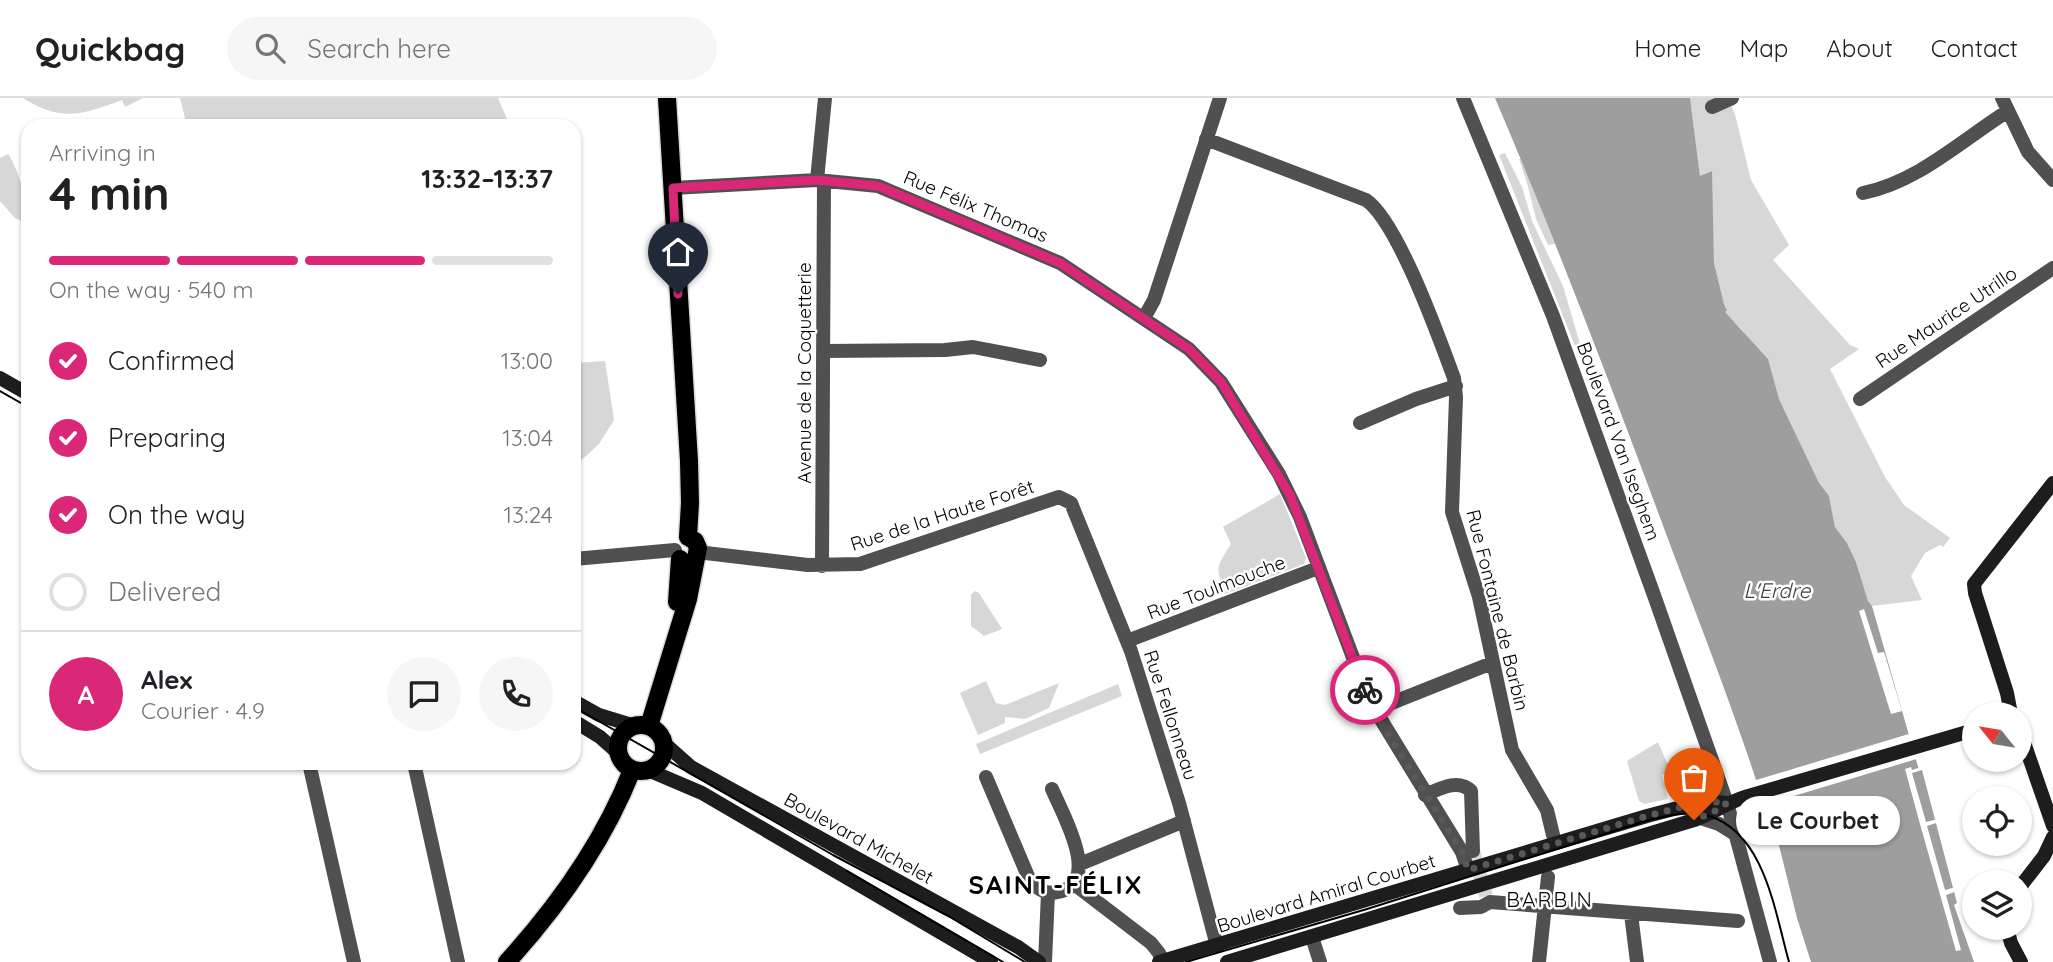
<!DOCTYPE html>
<html lang="en">
<head>
<meta charset="utf-8">
<style>
  body { margin:0; font-family:Quicksand,sans-serif; background:#f6f6f6; color:#202124; height:100vh; display:flex; flex-direction:column; font-size:26px; white-space:nowrap }
  * { box-sizing:border-box; margin:0 }
  p { font-size:23px; color:#757577 }
  .icon { flex:none; width:38px; height:38px; fill:none; stroke:currentColor; stroke-width:2; stroke-linecap:round; stroke-linejoin:round }
  .map { position:relative; flex:1; overflow:hidden }
  .sheet { position:absolute; left:21px; top:21px; width:560px; height:651px; display:flex; flex-direction:column; background:#fff; border-radius:21px; box-shadow:0 2px 5px #0004 }
  .sheet>* { flex:none }
  .needle { width:46px; rotate:300deg }
  .fabs { position:absolute; left:1962px; top:604px; display:grid; gap:14px }
  .fabs a { display:grid; place-items:center; width:70px; height:70px; border-radius:50%; background:#fff; box-shadow:0 2px 5px #0004; font-size:35px }
  .pin { position:absolute; display:grid; place-items:center; width:60px; height:60px; color:#fff; margin:-72px -30px; border-radius:50% 50% 50% 0; rotate:-45deg; box-shadow:0 0 7px #0007 }
  .pin .icon { rotate:45deg }
  .courier { position:absolute; display:grid; place-items:center; width:70px; height:70px; margin:-35px; border:5px solid #db2777; border-radius:50%; background:#fff; color:#222; box-shadow:0 2px 9px #0007 }
  .bubble { position:absolute; height:49px; border-radius:24px; background:#fff; box-shadow:0 2px 5px #0004; font-size:23px; font-weight:700; line-height:49px; text-align:center }
  .headline em { font-style:normal; font-weight:700 }
  .headline div { display:flex; flex-direction:column-reverse }
  .headline { display:flex; align-items:center; justify-content:space-between; height:119px; padding:0 28px }
  h1 { font-size:46px; font-weight:700; line-height:52px }
  .bar { display:grid; grid-template-columns:repeat(4,1fr); gap:10px 7px; align-content:center; height:84px; padding:0 28px }
  .bar i { height:9px; border-radius:5px; background:#e0e0e0 }
  .bar .active { background:#db2777 }
  .bar p { grid-column:span 4 }
  .line { display:flex; align-items:center; gap:18px; padding:0 28px; border-top:2px solid #e0e0e0 }
  .line div { flex:1 }
  .round { display:grid; place-items:center; flex:none; width:74px; height:74px; border-radius:37px; background:#f6f6f6 }
  ol { padding:0 28px; list-style:none }
  li { display:flex; align-items:center; gap:21px; height:77px }
  li p { margin-inline-start:auto }
  li .icon { padding:7px; border-radius:50%; background:#db2777; color:#fff; stroke-width:4 }
  li:last-child { color:#757577 }
  li i { width:38px; height:38px; border:4px solid #e0e0e0; border-radius:50% }
  header { display:flex; align-items:center; gap:42px; box-sizing:border-box; height:98px; padding:0 35px; background:#fff; border-bottom:2px solid #e0e0e0 }
  header strong { font-size:33px }
  nav { display:flex; gap:38px; margin-inline-start:auto; font-size:24px }
  .search { width:490px; height:63px; background:#f6f6f6; display:flex; align-items:center; gap:18px; box-sizing:border-box; padding:0 24px; border-radius:38px; color:#757577; font-size:26px }
  .map>svg:first-child { display:block }
  .green { fill:#d7d7d7 }
  .water { fill:#9e9e9e }
  .pier { fill:#fff }
  .lines { fill:none; stroke-linecap:round; stroke-linejoin:round }
  .street-tunnel { stroke:#d9d9d9; stroke-width:14; stroke-dasharray:14 7; stroke-linecap:butt }
  .primary-casing { stroke:#dbdbdb; stroke-width:21 }
  .street { stroke:#505050; stroke-width:14 }
  .secondary { stroke:#1d1d1d; stroke-width:14 }
  .primary { stroke:#000; stroke-width:18 }
  .tram { stroke:#000; stroke-width:2 }
  .done { stroke:#595959; stroke-width:7; stroke-dasharray:0 12.6 }
  .route { stroke:#db2777; stroke-width:9 }
  .labels { text-anchor:middle; dominant-baseline:central; stroke-width:5; stroke-linejoin:round; paint-order:stroke }
  .street-label { font-size:19px; fill:#000; stroke:#fff }
  .water-label { font-size:21px; font-style:italic; fill:#3f3f3f; stroke:#fff }
  .neighbourhood-label { font-size:21px; letter-spacing:2px; fill:#000; stroke:#fff }
  .district-label { font-size:26px; font-weight:bold; letter-spacing:2px; fill:#000; stroke:#fff }
</style>
</head>
<body>
<header>
<strong>Quickbag</strong>
<div class="search"><svg class="icon" aria-label="search" viewBox="0 0 24 24"><circle cx="10" cy="10" r="6"/><path d="M15 15l6 6"/></svg>Search here</div>
<nav><a>Home</a><a>Map</a><a>About</a><a>Contact</a></nav>
</header>
<div class="map">
<svg width="2053" height="864" viewBox="0 0 2053 864">
  <rect width="100%" height="100%" fill="#fff"/>
  <path class="green" d="M23,0h120l-18,9 -3,-7c-40,15 -61,22 -99,-2z
    M180,0h318l12,28h-323z
    M1690,0h38l7,16 16,66 38,65 -16,15 77,85 9,4 -29,20 55,108 19,28 46,33 -7,9 -3,-2 -15,8 -14,23 11,24 -50,6 -4,-5 -12,-39 -9,-19 -12,-16 -6,-31 -4,1 -41,-88 -42,-79 -18,-18 3,-3 -3,-5 -10,-41 -3,-92 -11,6z
    M1505,55l17,34 10,34 31,65 17,58 -5,2 -76,-191z
    M8,56c11,15 20,51 20,70l-13,-6 -15,-17v-43z
    M1519,61h2l34,85 -7,1 -12,-26 -9,-36z
    M605,263l9,59 -15,24 -25,23v-104z
    M1280,396l26,64 -2,6 -79,30c-9,-27 -10,-25 6,-50l-8,-17z
    M975,493l4,2 23,36 -18,7 -13,-10v-31z
    M986,583l10,22 9,2 54,-22 -10,25 -24,11 -20,-2v6l-27,12 -18,-42z
    M1118,586l4,12 -142,58 -4,-10z
    M1658,644l13,30 -9,3 6,24 -23,5 -6,-3 -12,-40z"/>
  <path class="water" d="M1495,0h195l10,78 12,-5 2,92 10,41 3,6 -2,2 43,47 11,40 40,84 10,13 6,31 12,16 9,19 12,39 4,5 47,164h3l35,133 -3,2 20,57h-163l-14,-44 -26,-105 -5,-2c-28,-90 -62,-176 -95,-264 -56,-151 -113,-301 -176,-449z"/>
  <path class="pier" d="M1864,511l14,44 6,-1 18,59 -11,3 -32,-103z
    M1912,635l8,25 -159,48 -8,-25z
    M1911,669l1,3 9,-3 1,3 -10,3 14,49 12,-3 1,3 -12,4 18,64 11,-3 1,4 -11,4 15,55 -5,1 -36,-127 -15,-55z"/>
  <g class="lines">
    <path class="street-tunnel" d="M1473,753l13,45"/>
    <g class="primary-casing">
      <path id="primary" d="M667,0l22,363 1,42 -2,34
        M677,504l3,-43
        M618 650a23 23 0 1 1 46 0a23 23 0 1 1-46 0Z
        M649,628l39,-127 10,-51 -3,-7 -7,-4
        M507,864c51,-56 97,-121 125,-192"/>
    </g>
    <path class="street" d="M1463,0l90,218 102,282 72,205 43,159
      M2002,0l26,54 25,28
      M1712,9l20,-9
      M1206,41l160,61c32,22 73,138 88,178l2,19 -4,115 27,85 33,153 35,60 6,25
      M817,82l8,-82
      M673,90l144,-8 61,6 182,77 129,86 32,33 58,92 21,43 69,183 93,152 6,18
      M1863,95c55,-11 99,-53 145,-82
      M1144,220l10,-18 66,-202
      M823,253l122,-1 28,-3 67,13
      M1860,301l193,-131
      M1360,325l56,-24 40,-13
      M697,454l111,13 52,-1 199,-67 12,6 60,148 48,152 38,143
      M574,461l101,-9
      M822,468l2,-385
      M1127,543l191,-73
      M1374,612l118,-47
      M309,665l45,199
      M414,665l44,199
      M986,679l44,104c7,8 17,14 28,11 45,-9 4,-79 -6,-103
      M1425,697c14,-6 33,-17 46,-4l2,60
      M1701,720l18,6 16,10
      M1080,766l104,-43
      M1074,786l77,59 8,10 3,8
      M1460,810l21,-1 9,-5 248,19
      M1631,816l6,48
      M1312,839l8,25
      M1045,864l3,-69
      M1539,864l9,-85"/>
    <path class="secondary" d="M0,280l28,16
      M574,603l25,14 36,11
      M2011,616l-4,-21 -32,-100 -1,-9 79,-101
      M574,623l26,16 18,16
      M2020,633l33,95
      M664,645l27,24 327,180 21,15
      M648,672l54,23 289,169
      M2020,789l24,-31 9,-19
      M2007,830l4,15 10,19
      M1159,864l488,-146 57,-15 23,2
      M1227,864l467,-142c18,-6 32,-17 51,-23l229,-67"/>
    <use href="#primary" class="primary"/>
    <path class="tram" d="M0,293l28,16
      M574,609l259,148 117,62 75,45
      M847,773l156,91
      M1186,864l181,-53 282,-89c18,-4 41,-10 60,-4 56,17 66,97 80,146"/>
  </g>
  <g class="lines">
    <path class="done" d="M1365,592l13,28 84,134 6,18 179,-54 57,-15 23,2 -10,7 -23,10"/>
    <path class="route" d="M678,196l-5,-106 144,-8 61,6 182,77 129,86 32,33 69,113 75,195"/>
  </g>
  <g class="labels">
    <g class="street-label">
      <text transform="translate(976 108) rotate(23)">Rue Félix Thomas</text>
      <text transform="translate(1946 219) rotate(-34)">Rue Maurice Utrillo</text>
      <text transform="translate(804 275) rotate(-90)">Avenue de la Coquetterie</text>
      <text transform="translate(1619 343) rotate(70)">Boulevard Van Iseghem</text>
      <text transform="translate(942 417) rotate(-18)">Rue de la Haute Forêt</text>
      <text transform="translate(1216 489) rotate(-21)">Rue Toulmouche</text>
      <text transform="translate(1498 512) rotate(76)">Rue Fontaine de Barbin</text>
      <text transform="translate(1171 617) rotate(72)">Rue Fellonneau</text>
      <text transform="translate(859 740) rotate(29)">Boulevard Michelet</text>
      <text transform="translate(1326 795) rotate(-17)">Boulevard Amiral Courbet</text>
    </g>
    <g class="water-label">
      <text x="1777" y="492">L'Erdre</text>
    </g>
    <g class="neighbourhood-label">
      <text x="1550" y="801">BARBIN</text>
    </g>
    <g class="district-label">
      <text x="1056" y="786">SAINT-FÉLIX</text>
    </g>
  </g>
</svg>
<div class="fabs">
<a><svg class="needle" viewBox="-14 -14 28 28"><path d="M0-13l5 13h-10z" fill="#e53935"/><path d="M0 13l5-13h-10z" fill="#757577"/></svg></a>
<a><svg class="icon" aria-label="locate" viewBox="0 0 24 24"><circle cx="12" cy="12" r="6"/><path d="M12 2v4M12 18v4M2 12h4M18 12h4"/></svg></a>
<a><svg class="icon" aria-label="layers" viewBox="0 0 24 24"><path d="M12 4l9 5-9 5-9-5zM3 14l9 5 9-5"/></svg></a>
</div>
<div class="pin" style="left:1694px;top:722px;background:#ea580c"><svg class="icon" aria-label="bag" viewBox="0 0 24 24"><path d="M5 8h14l-1 12H6zM9 8a3 3 0 0 1 6 0"/></svg></div>
<div class="pin" style="left:678px;top:196px;background:#1f2937"><svg class="icon" aria-label="home" viewBox="0 0 24 24"><path d="M3 11l9-7 9 7M6 9v11h12V9"/></svg></div>
<div class="courier" style="left:1365px;top:592px"><svg class="icon" aria-label="bike" viewBox="0 0 24 24"><circle cx="6" cy="16" r="4"/><circle cx="18" cy="16" r="4"/><path d="M6 16l4-8h5l3 8M10 8l3 8H6M13 5h3"/></svg></div>
<div class="bubble" style="left:1736px;top:698px;width:164px">Le Courbet</div>
<section class="sheet">
<div class="headline"><div><h1>4 min</h1><p>Arriving in</p></div><em>13:32–13:37</em></div>
<div class="bar"><i class="active"></i><i class="active"></i><i class="active"></i><i></i><p>On the way · 540 m</p></div>
<ol>
<li><svg class="icon" aria-label="check" viewBox="0 0 24 24"><path d="M5 12l5 5 9-10"/></svg>Confirmed<p>13:00</p></li>
<li><svg class="icon" aria-label="check" viewBox="0 0 24 24"><path d="M5 12l5 5 9-10"/></svg>Preparing<p>13:04</p></li>
<li><svg class="icon" aria-label="check" viewBox="0 0 24 24"><path d="M5 12l5 5 9-10"/></svg>On the way<p>13:24</p></li>
<li><i></i>Delivered</li>
</ol>
<div class="line" style="height:126px"><b class="round" style="background:#db2777;color:#fff">A</b><div><b>Alex</b><p>Courier · 4.9</p></div><a class="round"><svg class="icon" aria-label="chat" viewBox="0 0 24 24"><path d="M4 5h16v11H9l-5 4z"/></svg></a><a class="round"><svg class="icon" aria-label="phone" viewBox="0 0 24 24"><path d="M5 4h4l2 5-3 2q2 4 5 5l2-3 5 2v4C11 20 4 13 5 4z"/></svg></a></div>
</section>
</div>
</body>
</html>
